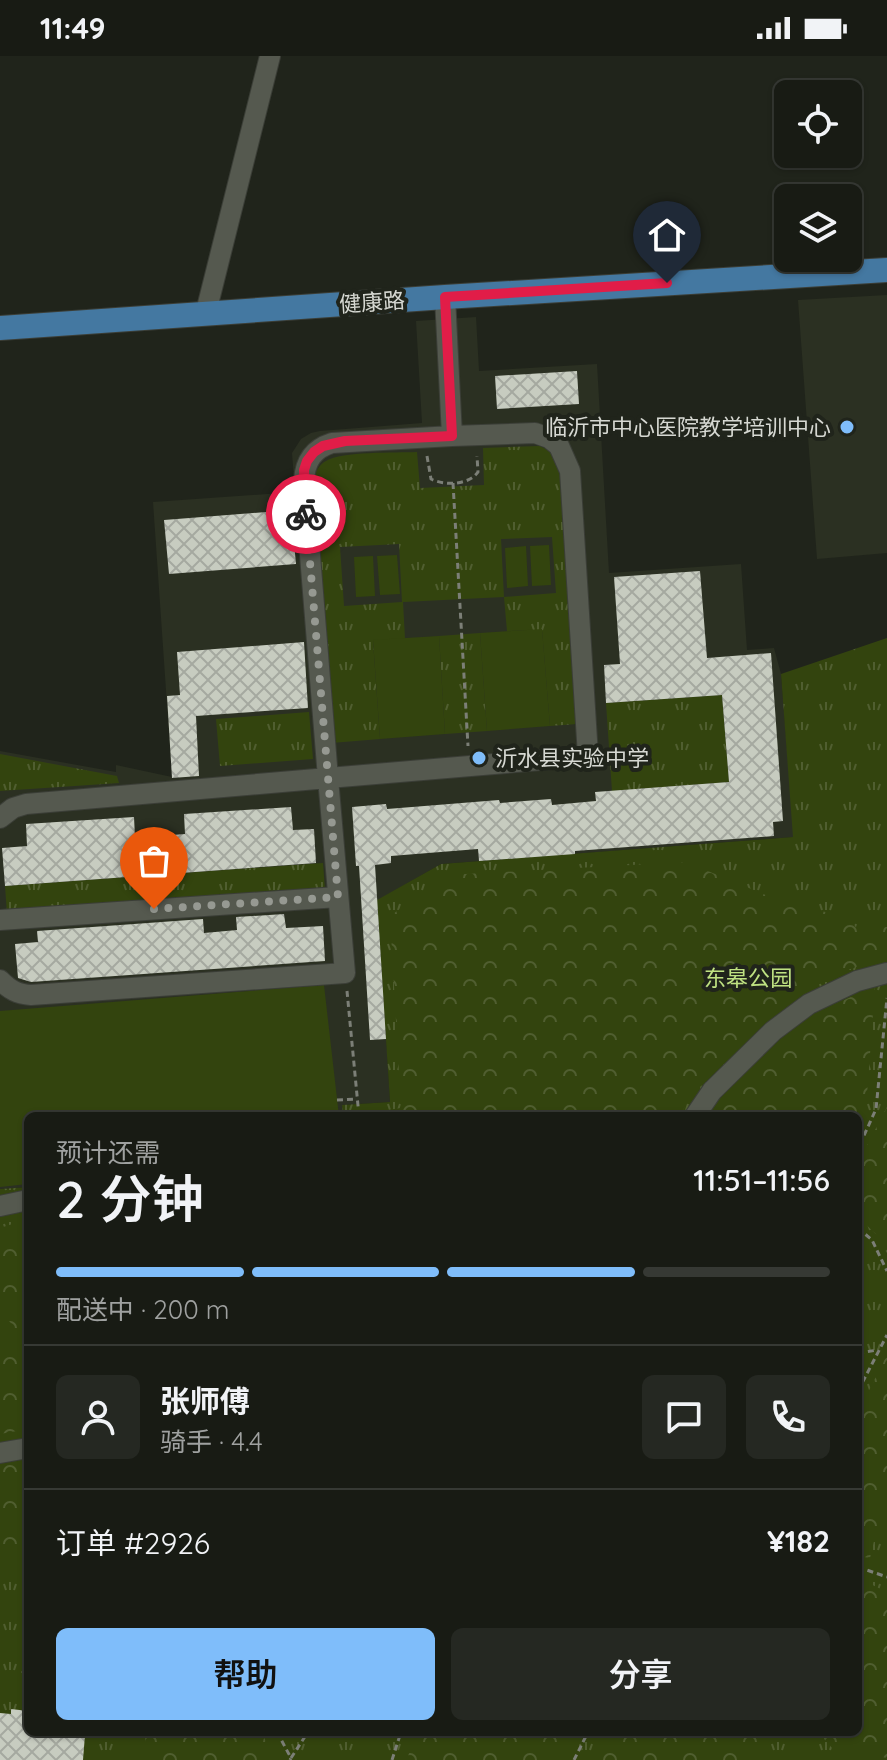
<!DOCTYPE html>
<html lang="zh">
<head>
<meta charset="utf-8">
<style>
  body { margin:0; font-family:Quicksand,"Noto Sans SC",sans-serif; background:#252822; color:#f1f3f6; height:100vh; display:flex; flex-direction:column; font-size:30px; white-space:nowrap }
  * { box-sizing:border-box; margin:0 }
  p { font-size:26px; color:#9fa1a0 }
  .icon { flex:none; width:44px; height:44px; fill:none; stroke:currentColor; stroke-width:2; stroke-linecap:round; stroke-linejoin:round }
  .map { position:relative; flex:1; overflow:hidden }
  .drawer { position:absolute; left:24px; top:1056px; width:838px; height:624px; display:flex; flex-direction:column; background:#181b14; border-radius:12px; box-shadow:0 2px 6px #0004,0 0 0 2px #363934 }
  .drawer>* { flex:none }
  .controls { position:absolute; left:774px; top:24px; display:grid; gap:16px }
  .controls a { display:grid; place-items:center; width:88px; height:88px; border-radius:12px; background:#181b14; box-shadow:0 2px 6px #0004,0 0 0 2px #363934; font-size:40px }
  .pin { position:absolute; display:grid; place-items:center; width:68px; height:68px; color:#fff; margin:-82px -34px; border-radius:50% 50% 50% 0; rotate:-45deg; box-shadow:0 0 8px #0007 }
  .pin .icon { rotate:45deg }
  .courier { position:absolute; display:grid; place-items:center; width:80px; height:80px; margin:-40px; border:6px solid #e11d48; border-radius:50%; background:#fff; color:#222; box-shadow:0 2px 10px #0007 }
  .head em { font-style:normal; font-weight:600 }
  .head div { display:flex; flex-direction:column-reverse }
  .head { display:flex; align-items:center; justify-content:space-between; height:136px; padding:0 32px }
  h1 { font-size:52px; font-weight:600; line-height:60px }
  .bar { display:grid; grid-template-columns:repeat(4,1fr); gap:12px 8px; align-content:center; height:96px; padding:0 32px }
  .bar i { height:10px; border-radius:6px; background:#363934 }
  .bar .current { background:#7fbdfa }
  .bar p { grid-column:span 4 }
  .line { display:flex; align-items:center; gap:20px; padding:0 32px; border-top:2px solid #363934 }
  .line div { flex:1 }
  .round { display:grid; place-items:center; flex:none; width:84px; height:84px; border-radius:12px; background:#252822 }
  .cta { display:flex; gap:16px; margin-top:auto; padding:16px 32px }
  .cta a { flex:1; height:92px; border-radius:12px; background:#7fbdfa; color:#111; font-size:32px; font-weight:600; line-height:92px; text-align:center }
  .cta a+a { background:#252822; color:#f1f3f6 }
  .status { display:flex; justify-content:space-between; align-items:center; height:56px; padding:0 40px; background:#181b14; direction:ltr }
  .status svg { height:22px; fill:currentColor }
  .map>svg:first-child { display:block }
  .built { fill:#2b3022 }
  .grass { fill:url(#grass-tufts); fill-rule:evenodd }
  .forest { fill:url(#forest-crowns) }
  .pitch { fill:#33440e }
  .building { fill:url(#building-cross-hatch) }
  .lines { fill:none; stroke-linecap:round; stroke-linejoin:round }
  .minor-casing { stroke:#3b3e37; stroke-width:22 }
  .major-casing { stroke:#3b3e37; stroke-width:26 }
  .path { stroke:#7c7f77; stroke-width:3; stroke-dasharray:6 4; stroke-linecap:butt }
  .minor { stroke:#55594f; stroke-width:20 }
  .major { stroke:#4478a1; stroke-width:24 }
  .done { stroke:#969992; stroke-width:8; stroke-dasharray:0 14.4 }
  .route { stroke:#e11d48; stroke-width:10 }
  .poi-dot { fill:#7fbdfa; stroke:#20241b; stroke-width:3 }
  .labels { text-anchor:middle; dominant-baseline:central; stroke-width:8; stroke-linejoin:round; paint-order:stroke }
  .street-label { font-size:22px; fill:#d6d8d2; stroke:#20241b }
  .poi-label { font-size:22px; fill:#d6d8d2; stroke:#20241b; text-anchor:end }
  .park-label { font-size:22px; fill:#bfe282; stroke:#20241b }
</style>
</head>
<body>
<div class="status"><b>11:49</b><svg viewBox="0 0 49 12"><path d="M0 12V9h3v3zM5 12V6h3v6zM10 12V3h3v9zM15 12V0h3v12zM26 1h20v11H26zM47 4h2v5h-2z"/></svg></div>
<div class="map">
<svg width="887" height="1704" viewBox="0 0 887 1704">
  <defs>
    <pattern id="grass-tufts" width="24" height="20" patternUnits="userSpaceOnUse" patternTransform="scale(2)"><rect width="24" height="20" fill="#33440e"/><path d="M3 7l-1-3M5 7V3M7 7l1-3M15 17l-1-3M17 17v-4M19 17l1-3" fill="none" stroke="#505e30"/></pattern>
    <pattern id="forest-crowns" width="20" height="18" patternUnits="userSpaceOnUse" patternTransform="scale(2)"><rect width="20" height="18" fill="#33440e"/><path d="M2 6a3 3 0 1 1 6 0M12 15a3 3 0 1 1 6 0" fill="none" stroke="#505e30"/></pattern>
    <pattern id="building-cross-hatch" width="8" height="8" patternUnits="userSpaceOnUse" patternTransform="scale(2)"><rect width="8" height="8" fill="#c7ccc0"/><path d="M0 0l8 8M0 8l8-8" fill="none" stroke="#a5a9a0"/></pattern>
  </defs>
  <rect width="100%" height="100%" fill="#20241b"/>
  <path class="built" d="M887,239v258l-70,6 -19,-259z
    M476,261l3,54 118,-7 12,209 132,-9 6,86 27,-2 7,26 13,163 -353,27 -63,36 12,202 -48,3 1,11h-315v71l-28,2v-438l116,21v-7l56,12 -19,-275 142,-10 -3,-39 9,-14 10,-6 9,-2 102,-8 -6,-102z"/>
  <path class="grass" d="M540,390l13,7 7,18 17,253 -27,2 -8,-96 -35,1 -3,-34 -101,5 2,37 -32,2 7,98 -49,4 -17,-268c3,-5 6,-11 12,-14 16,-10 70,-8 91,-9l3,36 64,-3 -1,-37zM552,481l4,56 -52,4 -3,-58zM399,488l3,58 -58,4 -4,-59z
    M480,577l7,98 -42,3 -6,-98z
    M887,582v1122h-887v-571l28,-2v545h830v-616h-515l-1,-11 48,-3 -13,-202 64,-36 352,-27 -12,-163z
    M722,639l7,87 -117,9 -6,-88z
    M309,656l4,47 -93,7 -4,-47z
    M0,698l117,22 2,7 -119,8z
    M323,807l2,27 -318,23 -2,-27z"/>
  <path class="forest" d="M686,806l99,41 63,14 10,13 29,-3 -1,29 -68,25 -63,51 -66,66 -9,18h-307v-4l28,-4 -11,-192 58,-41z
    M875,930l-8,109 -9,31v-10h-150l13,-20 63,-62 45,-27z
    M887,1051v147l-7,-16 -22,-21v-62l6,-4z
    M28,1163v210l-28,5v-95l11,-16 -11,-11v-84z
    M887,1299v131l-17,72 -12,-2v-144z
    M28,1402v105l-17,3 -11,-11v-91z
    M858,1522l29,14v166l-55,-10 -14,-16h40z
    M145,1676h116l7,13 -1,15h-121z
    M419,1676h154l-6,17 -8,11h-153z
    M605,1676h177l-20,9 -6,19h-163v-9z"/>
  <path class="pitch" d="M549,489l2,40 -19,1 -2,-40z
    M526,490l2,40 -21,2 -2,-40z
    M397,499l3,39 -20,1 -3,-39z
    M373,500l2,40 -19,1 -2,-40z
    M542,573l8,97 -63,5 -7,-98z
    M439,580l6,98 -65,5 -7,-99z
    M324,929l15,131h-311v68l-28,3v-176z"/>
  <path class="building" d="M577,315l2,33 -82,5 -2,-33z
    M291,454l5,54 -127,10 -5,-54z
    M700,515l7,87 64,-5 12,168 -10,1 1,14 -199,15v3l-96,7 -1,-12 -87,7v7l-16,2 11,174 -16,1 -11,-174h-3l-4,-59 34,-3 1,5 112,-9 1,3 51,-4 1,6 44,-4 -1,-9 134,-10 -7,-87 -116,8 -2,-38 16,-1 -6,-87z
    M304,586l4,66 -112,8 3,60 -27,2 -5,-82 13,-1 -3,-43z
    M291,751l2,23 21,-1 2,34 -311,23 -3,-38 25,-2 -1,-22 108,-7 1,20 24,-1 26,-2 -1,-20z
    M284,858l2,14 37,-2 2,35 -294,21 -13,-4 -3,-34 23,-2 -1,-11 166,-12 1,14 33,-3 -1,-13z
    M11,1653l17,2v21h48v2l9,1 -2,25h-83v-47l11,1z"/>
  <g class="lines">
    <g class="minor-casing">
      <path id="minor" d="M445,241l7,139 83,-3 14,5 10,8 11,25 18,285 -260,22 -24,-297c1,-20 9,-32 28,-38l120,-7
        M206,256l64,-256
        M0,762l13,-10 13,-4 302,-26 17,195 -314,22c-14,-1 -21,-5 -31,-15
        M0,864l338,-23
        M695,1060l17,-25 61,-60 36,-27 48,-23 30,-8
        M0,1150l28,-6
        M0,1397l28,-5"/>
    </g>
    <g class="major-casing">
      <path id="major" d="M0,272l445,-31 442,-27"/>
    </g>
    <path class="path" d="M427,400l4,23c14,7 38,6 47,-7l-1,-16
      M453,427l15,263
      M347,935l12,125
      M337,1044l20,-1
      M858,1087l4,-3 14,-31 11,-111
      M858,1172l14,12 15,31
      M858,1297l20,-3
      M858,1335l29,-56
      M858,1511l29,10
      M22,1617l6,-3
      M277,1676l14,26 -1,2
      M291,1702l17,-26
      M392,1704l9,-28
      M574,1704l14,-28"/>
    <use href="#minor" class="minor"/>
    <use href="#major" class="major"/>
  </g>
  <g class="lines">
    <path class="done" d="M154,853l184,-12 -32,-383"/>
    <path class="route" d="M306,458l-2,-44 3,-9 7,-9 9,-6 22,-5 107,-5 -7,-139 222,-14"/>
  </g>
  <g class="poi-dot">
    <circle cx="847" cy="371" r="8"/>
    <circle cx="479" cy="702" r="8"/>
  </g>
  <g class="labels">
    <g class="street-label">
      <text transform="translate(372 246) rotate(-4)">健康路</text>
    </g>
    <g class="poi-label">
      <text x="831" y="371">临沂市中心医院教学培训中心</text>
      <text x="495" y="702" text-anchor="start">沂水县实验中学</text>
    </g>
    <g class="park-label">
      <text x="748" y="922">东皋公园</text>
    </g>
  </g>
</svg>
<div class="controls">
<a><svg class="icon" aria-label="locate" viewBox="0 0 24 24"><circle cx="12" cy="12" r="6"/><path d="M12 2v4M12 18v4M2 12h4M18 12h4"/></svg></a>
<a><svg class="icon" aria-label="layers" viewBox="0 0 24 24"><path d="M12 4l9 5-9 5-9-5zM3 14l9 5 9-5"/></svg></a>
</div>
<div class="pin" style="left:154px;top:853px;background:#ea580c"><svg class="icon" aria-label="bag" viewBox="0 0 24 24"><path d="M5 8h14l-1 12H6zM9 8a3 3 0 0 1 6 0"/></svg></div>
<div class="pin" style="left:667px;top:227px;background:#1f2937"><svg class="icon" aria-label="home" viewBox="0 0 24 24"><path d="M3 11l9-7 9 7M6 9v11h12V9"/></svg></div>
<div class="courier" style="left:306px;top:458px"><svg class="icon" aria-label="bike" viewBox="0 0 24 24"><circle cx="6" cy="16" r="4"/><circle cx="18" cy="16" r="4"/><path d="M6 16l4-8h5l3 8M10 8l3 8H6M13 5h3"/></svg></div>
<section class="drawer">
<div class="head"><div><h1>2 分钟</h1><p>预计还需</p></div><em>11:51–11:56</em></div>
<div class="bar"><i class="current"></i><i class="current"></i><i class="current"></i><i></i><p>配送中 · 200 m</p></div>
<div class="line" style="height:144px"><a class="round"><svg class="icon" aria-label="person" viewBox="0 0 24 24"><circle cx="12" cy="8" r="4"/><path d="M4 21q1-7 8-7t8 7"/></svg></a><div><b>张师傅</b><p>骑手 · 4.4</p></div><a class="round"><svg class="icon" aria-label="chat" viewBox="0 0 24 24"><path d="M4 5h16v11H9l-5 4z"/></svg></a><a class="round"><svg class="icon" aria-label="phone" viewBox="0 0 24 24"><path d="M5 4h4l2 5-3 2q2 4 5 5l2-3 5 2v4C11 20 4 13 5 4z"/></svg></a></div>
<div class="line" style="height:104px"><div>订单 #2926</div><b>¥182</b></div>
<div class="cta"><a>帮助</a><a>分享</a></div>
</section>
</div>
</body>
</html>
